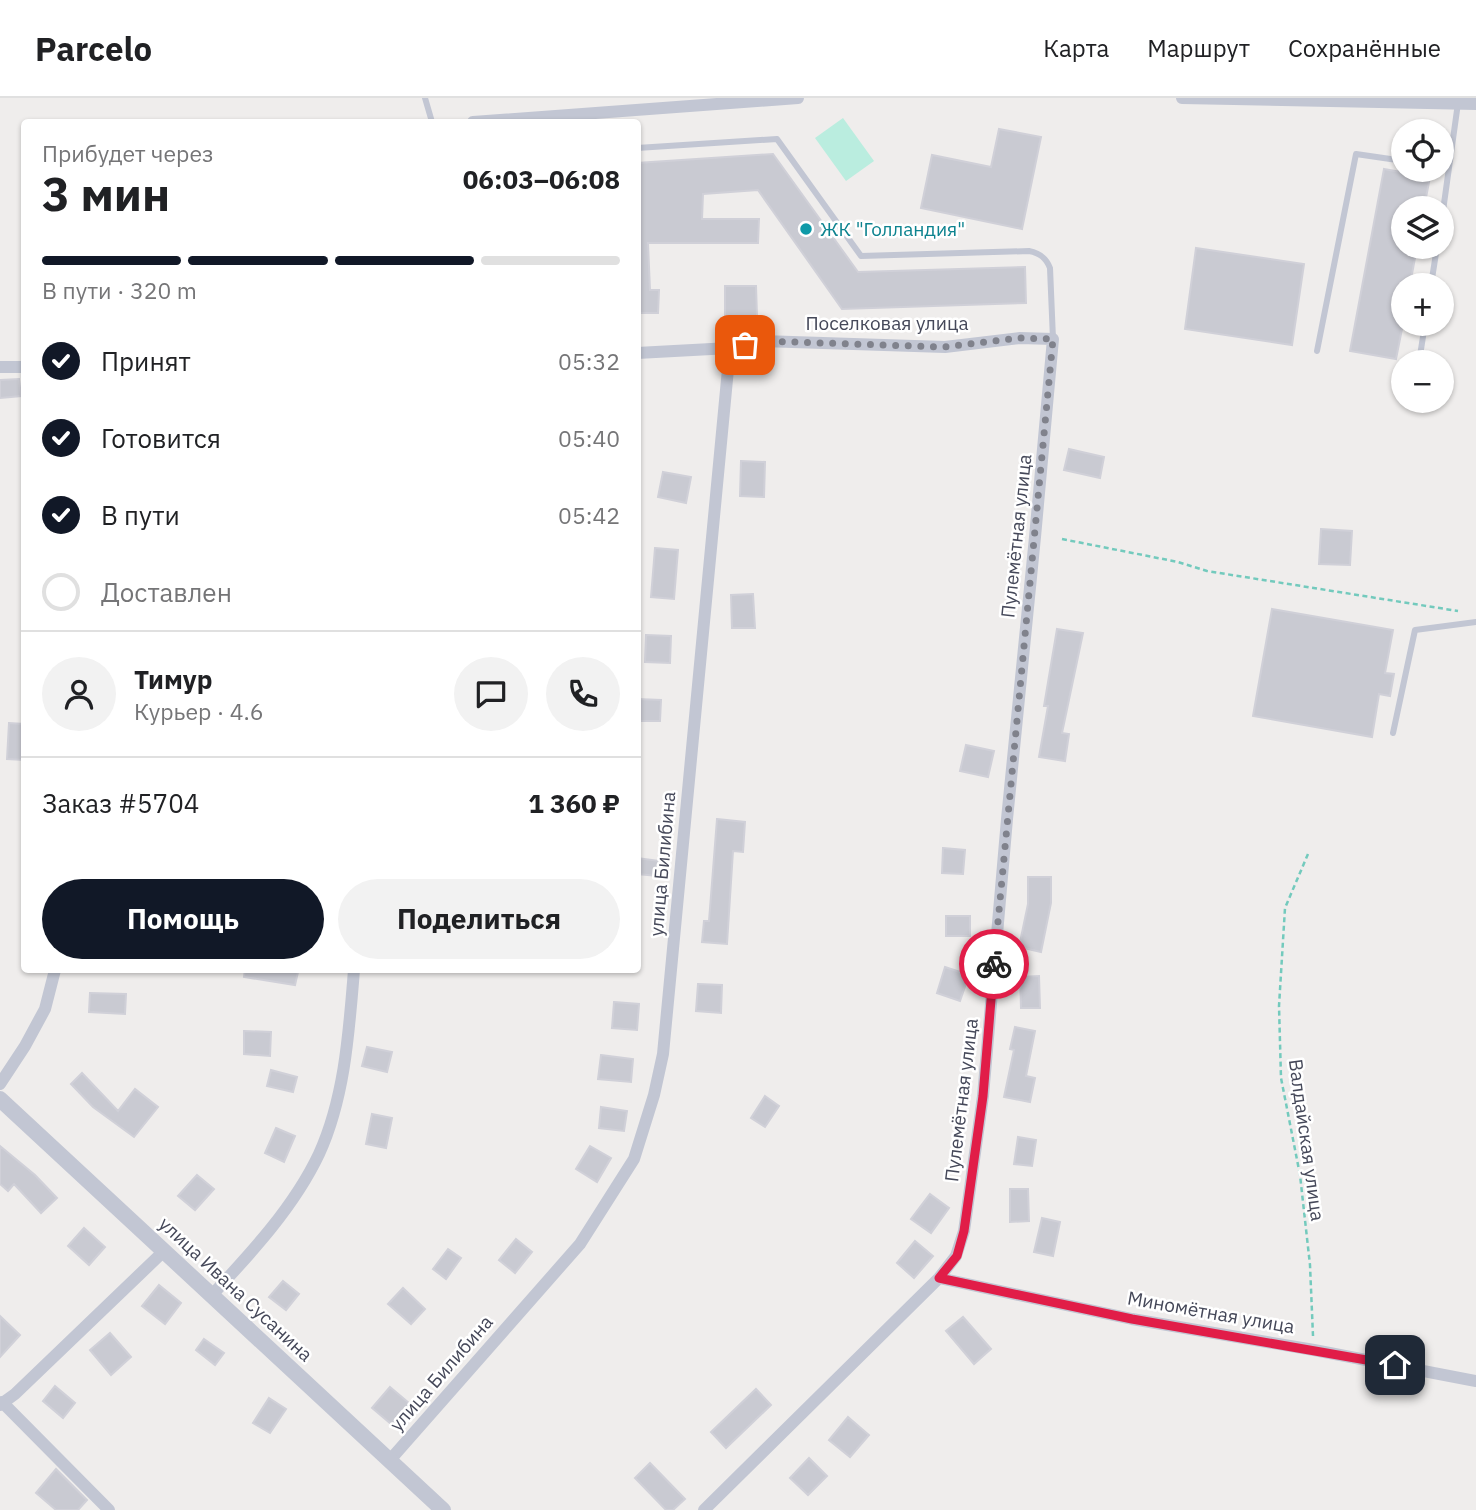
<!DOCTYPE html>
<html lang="ru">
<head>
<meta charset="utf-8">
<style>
  body { margin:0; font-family:"IBM Plex Sans",sans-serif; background:#f2f2f2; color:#202124; height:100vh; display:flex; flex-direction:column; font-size:26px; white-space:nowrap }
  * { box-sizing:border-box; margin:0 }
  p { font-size:23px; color:#757577 }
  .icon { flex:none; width:38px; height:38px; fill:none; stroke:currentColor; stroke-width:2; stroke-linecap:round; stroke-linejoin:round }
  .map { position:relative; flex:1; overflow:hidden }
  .panel { position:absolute; left:21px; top:21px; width:620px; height:854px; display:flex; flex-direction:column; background:#fff; border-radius:7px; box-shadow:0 2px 5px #0004 }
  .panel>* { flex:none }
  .buttons { position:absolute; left:1391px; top:21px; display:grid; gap:14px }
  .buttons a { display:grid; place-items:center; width:63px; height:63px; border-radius:50%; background:#fff; box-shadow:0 2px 5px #0004; font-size:35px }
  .pin { position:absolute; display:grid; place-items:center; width:60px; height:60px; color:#fff; margin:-30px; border-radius:14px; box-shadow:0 4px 10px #0006 }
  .courier { position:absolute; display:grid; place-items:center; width:70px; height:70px; margin:-35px; border:5px solid #e11d48; border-radius:50%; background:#fff; color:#222; box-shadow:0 2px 9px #0007 }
  .summary em { font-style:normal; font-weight:800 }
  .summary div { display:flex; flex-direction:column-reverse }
  .summary { display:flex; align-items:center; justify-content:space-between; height:119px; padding:0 21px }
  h1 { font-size:46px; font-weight:800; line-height:52px }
  .bar { display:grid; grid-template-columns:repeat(4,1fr); gap:10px 7px; align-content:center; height:84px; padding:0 21px }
  .bar i { height:9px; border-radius:5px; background:#e0e0e0 }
  .bar .current { background:#111827 }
  .bar p { grid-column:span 4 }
  .line { display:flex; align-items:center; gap:18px; padding:0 21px; border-top:2px solid #e0e0e0 }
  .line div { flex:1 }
  .round { display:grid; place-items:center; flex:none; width:74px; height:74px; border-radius:37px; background:#f2f2f2 }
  ol { padding:0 21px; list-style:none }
  li { display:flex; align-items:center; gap:21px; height:77px }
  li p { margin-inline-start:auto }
  li .icon { padding:7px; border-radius:50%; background:#111827; color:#fff; stroke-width:4 }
  li:last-child { color:#757577 }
  li i { width:38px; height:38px; border:4px solid #e0e0e0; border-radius:50% }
  .primary-button { display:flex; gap:14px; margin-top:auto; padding:14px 21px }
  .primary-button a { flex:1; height:80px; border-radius:42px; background:#111827; color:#fff; font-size:28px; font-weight:800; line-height:80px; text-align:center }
  .primary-button a+a { background:#f2f2f2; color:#202124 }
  header { display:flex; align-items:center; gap:42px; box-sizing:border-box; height:98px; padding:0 35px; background:#fff; border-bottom:2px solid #e0e0e0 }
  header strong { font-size:33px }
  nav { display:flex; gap:38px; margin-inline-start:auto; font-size:24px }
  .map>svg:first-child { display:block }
  .green { fill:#baeddf }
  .building { fill:#c9cad2; stroke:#d0d0d8; stroke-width:2 }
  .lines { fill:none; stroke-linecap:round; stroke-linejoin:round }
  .path { stroke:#73cabd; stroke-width:2.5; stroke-dasharray:5 3.5; stroke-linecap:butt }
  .service { stroke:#c2c6d3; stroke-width:6 }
  .minor { stroke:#c2c6d3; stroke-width:12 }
  .tertiary { stroke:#c2c6d3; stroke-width:16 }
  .done { stroke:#80828c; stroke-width:7; stroke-dasharray:0 12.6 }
  .route { stroke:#e11d48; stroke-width:9 }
  .culture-dot { fill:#0f9aa8; stroke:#fff; stroke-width:2.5 }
  .labels { text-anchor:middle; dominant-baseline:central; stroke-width:5; stroke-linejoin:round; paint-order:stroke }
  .culture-label { font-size:19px; fill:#0d838f; stroke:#fff; text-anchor:start }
  .street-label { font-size:19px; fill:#454859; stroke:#fff }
</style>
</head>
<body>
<header>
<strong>Parcelo</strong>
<nav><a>Карта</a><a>Маршрут</a><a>Сохранённые</a></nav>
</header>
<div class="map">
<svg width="1476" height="1412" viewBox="0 0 1476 1412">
  <rect width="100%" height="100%" fill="#efedec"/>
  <path class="green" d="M843,20l31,43 -28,20 -31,-43z"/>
  <path class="building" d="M999,31l42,8 -19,92 -101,-21 11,-53 59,12z
    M773,56l85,118 167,-5 1,36 -184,6 -84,-119 -55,4 -1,25h57l-1,24h-110l2,47h9l-1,23h-21v-150z
    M1384,71l46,8 -6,31h-20v39h13l-7,38h-6v34l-8,40 -46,-8z
    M1196,150l108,16 -12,81 -107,-16z
    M725,188h31l1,30h-32z
    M19,281l2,17 -21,2v-18z
    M1069,351l35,8 -4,21 -36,-8z
    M741,363l24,1 -1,35 -24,-1z
    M663,374l28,5 -5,26 -28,-6z
    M1321,431l31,2 -2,34 -31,-1z
    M655,450l23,2 -4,49 -23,-2z
    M753,496l2,34h-23l-1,-33z
    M1272,511l121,21 -8,43 9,1 -4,22 -11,-2 -7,43 -119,-21z
    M1057,531l26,4 -21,100 7,1 -4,27 -26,-4 9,-51h-4z
    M646,537l25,1 -1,27 -25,-1z
    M637,601l24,1 -1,21h-23z
    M9,625l15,1v36l-17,-1z
    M966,647l28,6 -6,26 -28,-6z
    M717,721l28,3 -2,30 -10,-1 -6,93 -25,-2 2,-21h5z
    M943,750l22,2 -2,24 -21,-1z
    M637,760l23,3 -2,15 -21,-2z
    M1028,779h23v26l-10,49 -22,-5 9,-43z
    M946,818h24v20h-24z
    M945,869l24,8 -9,26 -23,-8z
    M245,872h38l15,2 -3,13 -51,-8z
    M1039,878l1,32h-19l-1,-31z
    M698,886l24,1 -1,28 -25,-2z
    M90,895l36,1 -1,20 -36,-2z
    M614,904l25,2 -2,26 -25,-2z
    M1015,929l20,4 -9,45 9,2 -5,24 -26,-5 10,-47 -4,-1z
    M244,933l27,1 -1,24 -26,-2z
    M367,949l25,5 -5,20 -25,-6z
    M601,957l32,4 -2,23 -33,-3z
    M271,972l26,7 -4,15 -26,-6z
    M82,975l36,38 17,-22 23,18 -24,30 -41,-30 -22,-23z
    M765,998l14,10 -14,21 -14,-9z
    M601,1009l26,4 -3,20 -25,-3z
    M372,1016l20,4 -6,30 -20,-4z
    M276,1030l19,8 -11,26 -19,-9z
    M1018,1039l18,3 -4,26 -18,-2z
    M0,1048l35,29 22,23 -16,15 -27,-29 -6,7 -8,-7z
    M590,1048l21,12 -14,24 -21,-13z
    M197,1077l17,14 -19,21 -17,-14z
    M1010,1091h18l1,32 -19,1z
    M930,1096l19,14 -18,25 -20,-14z
    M1042,1120l18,4 -7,34 -19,-4z
    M84,1130l21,19 -16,18 -21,-19z
    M516,1141l16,13 -17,21 -16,-13z
    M915,1143l18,15 -19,22 -17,-15z
    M448,1151l13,9 -15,21 -13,-10z
    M283,1183l16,13 -13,16 -17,-13z
    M159,1187l22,18 -16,21 -23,-18z
    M403,1190l22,21 -14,15 -23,-20z
    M0,1218l20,19 -20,22z
    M963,1219l28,32 -17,15 -28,-33z
    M110,1235l21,24 -20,18 -21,-25z
    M204,1241l20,14 -9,12 -19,-15z
    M55,1288l20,17 -12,15 -20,-17z
    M390,1289l25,21 -18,21 -25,-21z
    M756,1291l15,16 -45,43 -15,-16z
    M269,1300l17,11 -16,24 -17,-10z
    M848,1319l21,18 -19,22 -21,-17z
    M809,1360l18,18 -19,19 -18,-17z
    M650,1365l35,36 -12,11h-7l-31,-32z
    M56,1371l31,31 -9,10h-22l-20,-17z"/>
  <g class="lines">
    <path class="path" d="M1062,441l116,23 29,9 251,40
      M1308,756l-23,54 -6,98 2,72 19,97 10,90 3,71"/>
    <path class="service" d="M425,0l7,24
      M637,50l140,-9 84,117 168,-5c11,2 17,7 21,17l3,71
      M1442,120l16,-115
      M1431,187l6,-38
      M1317,253l39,-197 48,7
      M1419,264l6,-38
      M1393,635l22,-103 61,-8"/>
    <path class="minor" d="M1182,0l294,6
      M473,24l325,-24
      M637,255l93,-5 31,-7 184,6 75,-9 33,1 -18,198 -28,282 -24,277 -19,135 -8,25 -17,22 -235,232
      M0,269h24
      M0,986l25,-38 20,-37 10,-39
      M939,1180l193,41 182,31 162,31
      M212,1197c39,-42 82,-88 107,-141 26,-57 30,-123 35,-184
      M2,1304l107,108
      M0,1307l15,-11 149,-143
      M390,1362l190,-216 54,-85 20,-64 9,-41 67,-706"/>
    <path class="tertiary" d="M0,1001l443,411"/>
  </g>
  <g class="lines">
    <path class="done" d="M745,247l16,-4 183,6 76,-9 33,1 -59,625"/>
    <path class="route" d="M994,866l-11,132 -19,135 -7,25 -18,22 193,41 263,46"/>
  </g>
  <circle class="culture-dot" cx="806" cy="131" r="7"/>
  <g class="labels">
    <g class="culture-label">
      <text x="820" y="131">ЖК "Голландия"</text>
    </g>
    <g class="street-label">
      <text x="887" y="225">Поселковая улица</text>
      <text transform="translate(1016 438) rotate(-84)">Пулемётная улица</text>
      <text transform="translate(662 766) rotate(-85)">улица Билибина</text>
      <text transform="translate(961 1002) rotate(-83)">Пулемётная улица</text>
      <text transform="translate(1307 1042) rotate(82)">Валдайская улица</text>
      <text transform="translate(236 1191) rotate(43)">улица Ивана Сусанина</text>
      <text transform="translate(1211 1214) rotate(10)">Миномётная улица</text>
      <text transform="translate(441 1275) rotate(-49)">улица Билибина</text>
    </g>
  </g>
</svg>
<div class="buttons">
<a><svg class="icon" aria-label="locate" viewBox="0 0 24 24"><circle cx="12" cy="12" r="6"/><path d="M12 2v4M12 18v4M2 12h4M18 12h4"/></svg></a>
<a><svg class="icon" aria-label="layers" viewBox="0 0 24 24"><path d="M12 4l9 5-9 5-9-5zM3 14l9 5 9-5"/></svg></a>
<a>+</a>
<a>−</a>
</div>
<div class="pin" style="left:745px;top:247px;background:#ea580c"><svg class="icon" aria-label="bag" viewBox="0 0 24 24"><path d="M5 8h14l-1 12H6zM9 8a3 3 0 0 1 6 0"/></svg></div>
<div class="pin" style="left:1395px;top:1267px;background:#1f2937"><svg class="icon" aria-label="home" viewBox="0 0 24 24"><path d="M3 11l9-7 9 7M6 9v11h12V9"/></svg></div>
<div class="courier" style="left:994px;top:866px"><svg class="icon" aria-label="bike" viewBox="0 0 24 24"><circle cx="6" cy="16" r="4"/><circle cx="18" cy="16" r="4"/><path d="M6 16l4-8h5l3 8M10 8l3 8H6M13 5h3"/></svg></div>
<section class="panel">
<div class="summary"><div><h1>3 мин</h1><p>Прибудет через</p></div><em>06:03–06:08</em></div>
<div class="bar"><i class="current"></i><i class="current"></i><i class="current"></i><i></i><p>В пути · 320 m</p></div>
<ol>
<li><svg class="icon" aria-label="check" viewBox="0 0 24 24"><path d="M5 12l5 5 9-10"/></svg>Принят<p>05:32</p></li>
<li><svg class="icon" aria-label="check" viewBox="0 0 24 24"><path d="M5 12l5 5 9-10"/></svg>Готовится<p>05:40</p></li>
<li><svg class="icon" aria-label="check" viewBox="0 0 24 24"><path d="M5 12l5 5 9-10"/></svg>В пути<p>05:42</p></li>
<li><i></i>Доставлен</li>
</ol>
<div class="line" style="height:126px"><a class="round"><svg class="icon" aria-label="person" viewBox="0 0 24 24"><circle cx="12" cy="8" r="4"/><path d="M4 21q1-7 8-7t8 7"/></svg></a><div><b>Тимур</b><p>Курьер · 4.6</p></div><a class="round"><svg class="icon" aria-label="chat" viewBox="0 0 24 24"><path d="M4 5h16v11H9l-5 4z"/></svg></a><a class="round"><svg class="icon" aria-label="phone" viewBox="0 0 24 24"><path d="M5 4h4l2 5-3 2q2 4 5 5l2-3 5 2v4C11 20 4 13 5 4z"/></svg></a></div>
<div class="line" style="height:91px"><div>Заказ #5704</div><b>1 360 ₽</b></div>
<div class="primary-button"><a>Помощь</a><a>Поделиться</a></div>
</section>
</div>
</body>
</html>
